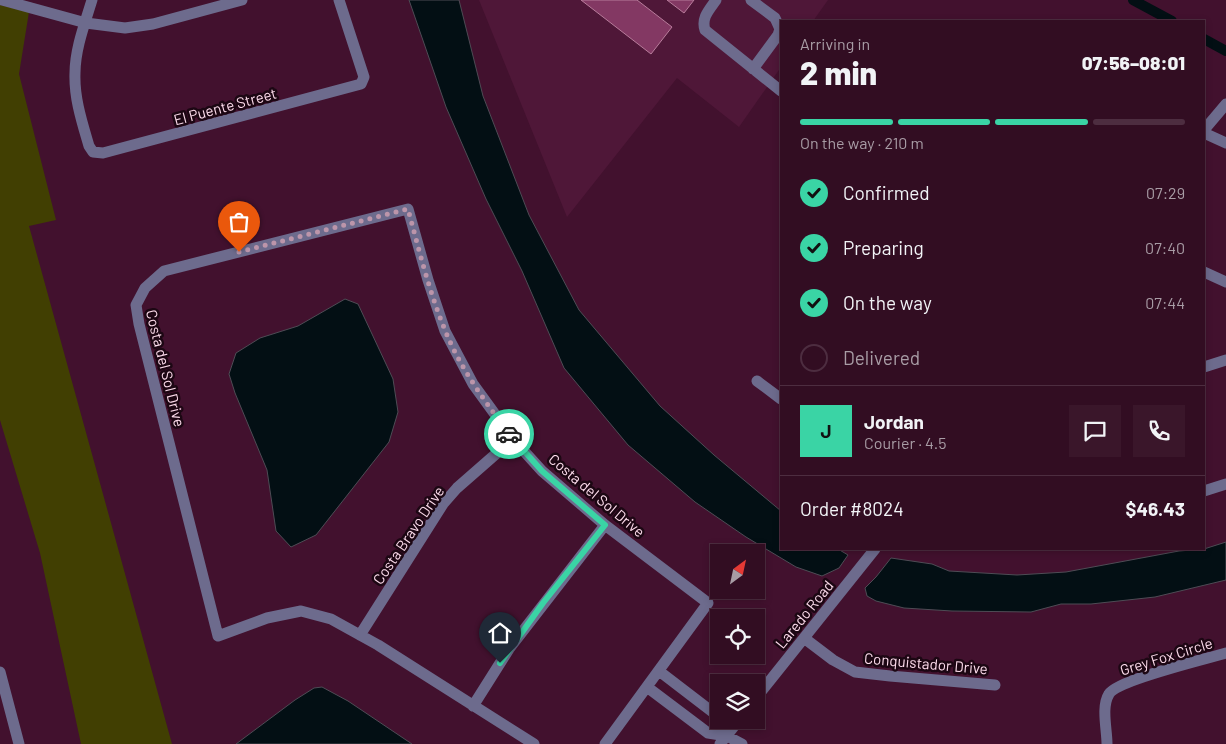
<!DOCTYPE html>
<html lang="en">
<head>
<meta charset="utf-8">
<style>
  body { margin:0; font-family:Barlow,sans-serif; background:#3a162a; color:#f1f3f6; height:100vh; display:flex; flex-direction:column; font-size:19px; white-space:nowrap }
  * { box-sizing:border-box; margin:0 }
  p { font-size:16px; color:#a89ca5 }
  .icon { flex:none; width:28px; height:28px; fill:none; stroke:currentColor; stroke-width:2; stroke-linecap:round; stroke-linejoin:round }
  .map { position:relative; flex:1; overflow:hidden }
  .details { position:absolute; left:780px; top:20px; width:425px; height:530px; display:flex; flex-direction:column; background:#320d22; border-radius:0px; box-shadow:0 2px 8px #0003,0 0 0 1px #4d2d40 }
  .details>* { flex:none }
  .needle { width:32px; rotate:33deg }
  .buttons { position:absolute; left:710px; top:544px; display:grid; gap:10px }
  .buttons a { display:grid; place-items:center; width:55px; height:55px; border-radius:0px; background:#320d22; box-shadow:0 2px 8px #0003,0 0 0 1px #4d2d40; font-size:25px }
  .pin { position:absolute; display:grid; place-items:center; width:42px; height:42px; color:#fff; margin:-51px -21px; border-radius:50% 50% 50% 0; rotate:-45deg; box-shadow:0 0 5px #0007 }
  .pin .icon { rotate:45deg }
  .courier { position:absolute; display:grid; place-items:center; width:50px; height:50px; margin:-25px; border:4px solid #3ad4a5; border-radius:50%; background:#fff; color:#222; box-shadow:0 1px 6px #0007 }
  .summary em { font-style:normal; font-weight:800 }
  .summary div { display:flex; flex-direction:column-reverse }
  .summary { display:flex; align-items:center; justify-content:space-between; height:85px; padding:0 20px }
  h1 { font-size:32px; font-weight:800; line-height:38px }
  .bar { display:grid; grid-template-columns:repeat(4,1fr); gap:8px 5px; align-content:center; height:60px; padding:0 20px }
  .bar i { height:6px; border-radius:4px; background:#4d2d40 }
  .bar .active { background:#3ad4a5 }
  .bar p { grid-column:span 4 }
  .line { display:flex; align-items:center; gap:12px; padding:0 20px; border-top:1px solid #4d2d40 }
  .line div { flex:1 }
  .round { display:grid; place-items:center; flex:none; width:52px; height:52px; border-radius:0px; background:#3a162a }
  ol { padding:0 20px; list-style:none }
  li { display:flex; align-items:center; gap:15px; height:55px }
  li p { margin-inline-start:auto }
  li .icon { padding:5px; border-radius:50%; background:#3ad4a5; color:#111; stroke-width:4 }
  li:last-child { color:#a89ca5 }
  li i { width:28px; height:28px; border:2px solid #4d2d40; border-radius:50% }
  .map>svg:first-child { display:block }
  .built { fill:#4f1738 }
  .green { fill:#413f02 }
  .water { fill:#030f14; stroke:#4e4c55 }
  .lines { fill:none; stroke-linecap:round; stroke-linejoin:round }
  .canal { stroke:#030f14; stroke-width:10 }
  .building { fill:#833863; stroke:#b87c9b }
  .minor { stroke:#6d6b8d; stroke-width:11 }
  .done { stroke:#bc95aa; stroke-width:5; stroke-dasharray:0 9 }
  .route { stroke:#3ad4a5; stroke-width:6 }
  .labels { text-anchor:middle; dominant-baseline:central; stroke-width:5; stroke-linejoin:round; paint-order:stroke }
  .street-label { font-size:15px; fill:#fddcec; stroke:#1c0713 }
</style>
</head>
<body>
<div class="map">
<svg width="1226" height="744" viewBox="0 0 1226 744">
  <rect width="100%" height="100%" fill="#42112e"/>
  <path class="built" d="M479,0h349l-15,21h-32v46l-42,60 -62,-49 -110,139z"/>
  <path class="green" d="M0,5l29,7 -10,62 37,146 -27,6 143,518h-91l-41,-191 -40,-133z"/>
  <path class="water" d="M409,0h50l24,96 46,119 50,95 81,96 54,49 67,56v38h57l10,6 -9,13 -17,8 -26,-9 -50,-30 -51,-35 -67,-57 -64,-77 -42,-97 -36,-72 -40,-92z
    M345,299l13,5 35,75 5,33 -9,30 -73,93 -25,12 -15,-16 -9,-61 -32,-77 -6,-19 7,-21 24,-15 38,-12z
    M1226,542v38l-71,17 -64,7h-30l-30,8 -79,-1 -48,-3 -28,-7 -9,-5 -2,-8 11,-11 15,-19 41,6 17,7 68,4 49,-3 113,-21 25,-2z
    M322,687l26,14 64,43h-176l59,-44 19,-12z"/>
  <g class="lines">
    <path class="canal" d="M1133,0l39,21
      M1204,39l22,12"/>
  </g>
  <path class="building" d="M581,0h56l35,27 -21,27z
    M667,0h27l-10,13z"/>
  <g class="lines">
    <path class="minor" d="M2,0l84,23 39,5 28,-4 89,-24
      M92,0c-7,23 -17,49 -17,73 -1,25 7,49 14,73l4,6 10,1 258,-69 3,-7 -25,-77
      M716,0c-7,10 -15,18 -11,30l76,61
      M751,0l24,18 5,11 -2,6 -25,34
      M1204,130l22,-26
      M1204,133l22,10
      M1204,272l22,10
      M1204,367l22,-7
      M757,381l24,18
      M1204,491l22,-7
      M360,635l83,-131 14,-16 56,-49
      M804,638l29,22 22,12 35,4 105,9
      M659,671l60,46
      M0,672l19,72
      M647,687l61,46 19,3 15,8
      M756,698l119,-149
      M473,706l36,-57 96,-124
      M534,744l-156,-99 -47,-26 -30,-8 -34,7 -49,18 -79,-312 -3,-19 9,-17 19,-17 244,-62 20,71 17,51 28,53 40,55 29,32 63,54 103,78 -103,141
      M720,744l19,-24
      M1107,744c0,-15 -6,-37 2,-50 8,-14 97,-35 117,-41"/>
  </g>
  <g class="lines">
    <path class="done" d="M239,252l169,-43c11,41 21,82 37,121 15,38 40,71 64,104"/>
    <path class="route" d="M500,663l43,-60 62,-78 -63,-54 -33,-37"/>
  </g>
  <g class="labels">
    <g class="street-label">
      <text transform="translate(225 106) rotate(-15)">El Puente Street</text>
      <text transform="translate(166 368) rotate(76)">Costa del Sol Drive</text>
      <text transform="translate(597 495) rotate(40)">Costa del Sol Drive</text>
      <text transform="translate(408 535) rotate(-56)">Costa Bravo Drive</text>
      <text transform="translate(804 614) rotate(-51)">Laredo Road</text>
      <text transform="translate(1166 656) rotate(-17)">Grey Fox Circle</text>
      <text transform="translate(926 663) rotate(5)">Conquistador Drive</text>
    </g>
  </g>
</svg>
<div class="buttons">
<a><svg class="needle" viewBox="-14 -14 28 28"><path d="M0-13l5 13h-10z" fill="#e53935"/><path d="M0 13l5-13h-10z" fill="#a89ca5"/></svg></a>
<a><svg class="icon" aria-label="locate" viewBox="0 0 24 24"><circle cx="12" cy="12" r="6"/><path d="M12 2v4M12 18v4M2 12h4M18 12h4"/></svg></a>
<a><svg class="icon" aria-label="layers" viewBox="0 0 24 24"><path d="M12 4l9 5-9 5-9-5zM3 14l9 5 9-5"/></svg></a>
</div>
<div class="pin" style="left:239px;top:252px;background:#ea580c"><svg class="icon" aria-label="bag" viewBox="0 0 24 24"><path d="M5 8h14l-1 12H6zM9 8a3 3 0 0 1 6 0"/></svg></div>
<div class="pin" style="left:500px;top:663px;background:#1f2937"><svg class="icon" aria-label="home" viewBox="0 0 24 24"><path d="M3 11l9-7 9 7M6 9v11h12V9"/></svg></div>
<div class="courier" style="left:509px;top:434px"><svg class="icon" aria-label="car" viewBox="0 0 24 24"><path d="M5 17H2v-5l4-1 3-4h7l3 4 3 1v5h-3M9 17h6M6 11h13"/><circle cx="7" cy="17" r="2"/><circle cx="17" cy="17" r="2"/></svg></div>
<section class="details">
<div class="summary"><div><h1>2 min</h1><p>Arriving in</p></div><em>07:56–08:01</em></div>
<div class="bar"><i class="active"></i><i class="active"></i><i class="active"></i><i></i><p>On the way · 210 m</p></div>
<ol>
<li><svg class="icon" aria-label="check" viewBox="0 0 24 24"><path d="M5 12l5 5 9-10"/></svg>Confirmed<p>07:29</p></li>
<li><svg class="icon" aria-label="check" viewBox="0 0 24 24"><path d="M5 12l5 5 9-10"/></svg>Preparing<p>07:40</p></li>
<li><svg class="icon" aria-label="check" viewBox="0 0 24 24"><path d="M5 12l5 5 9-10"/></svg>On the way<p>07:44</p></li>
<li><i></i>Delivered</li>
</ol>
<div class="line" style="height:90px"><b class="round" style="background:#3ad4a5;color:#111">J</b><div><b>Jordan</b><p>Courier · 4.5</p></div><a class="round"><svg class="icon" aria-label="chat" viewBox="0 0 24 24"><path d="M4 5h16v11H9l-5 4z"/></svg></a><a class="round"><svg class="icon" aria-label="phone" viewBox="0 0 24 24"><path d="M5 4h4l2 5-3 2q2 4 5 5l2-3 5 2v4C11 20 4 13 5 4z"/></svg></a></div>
<div class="line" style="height:65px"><div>Order #8024</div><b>$46.43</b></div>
</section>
</div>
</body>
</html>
